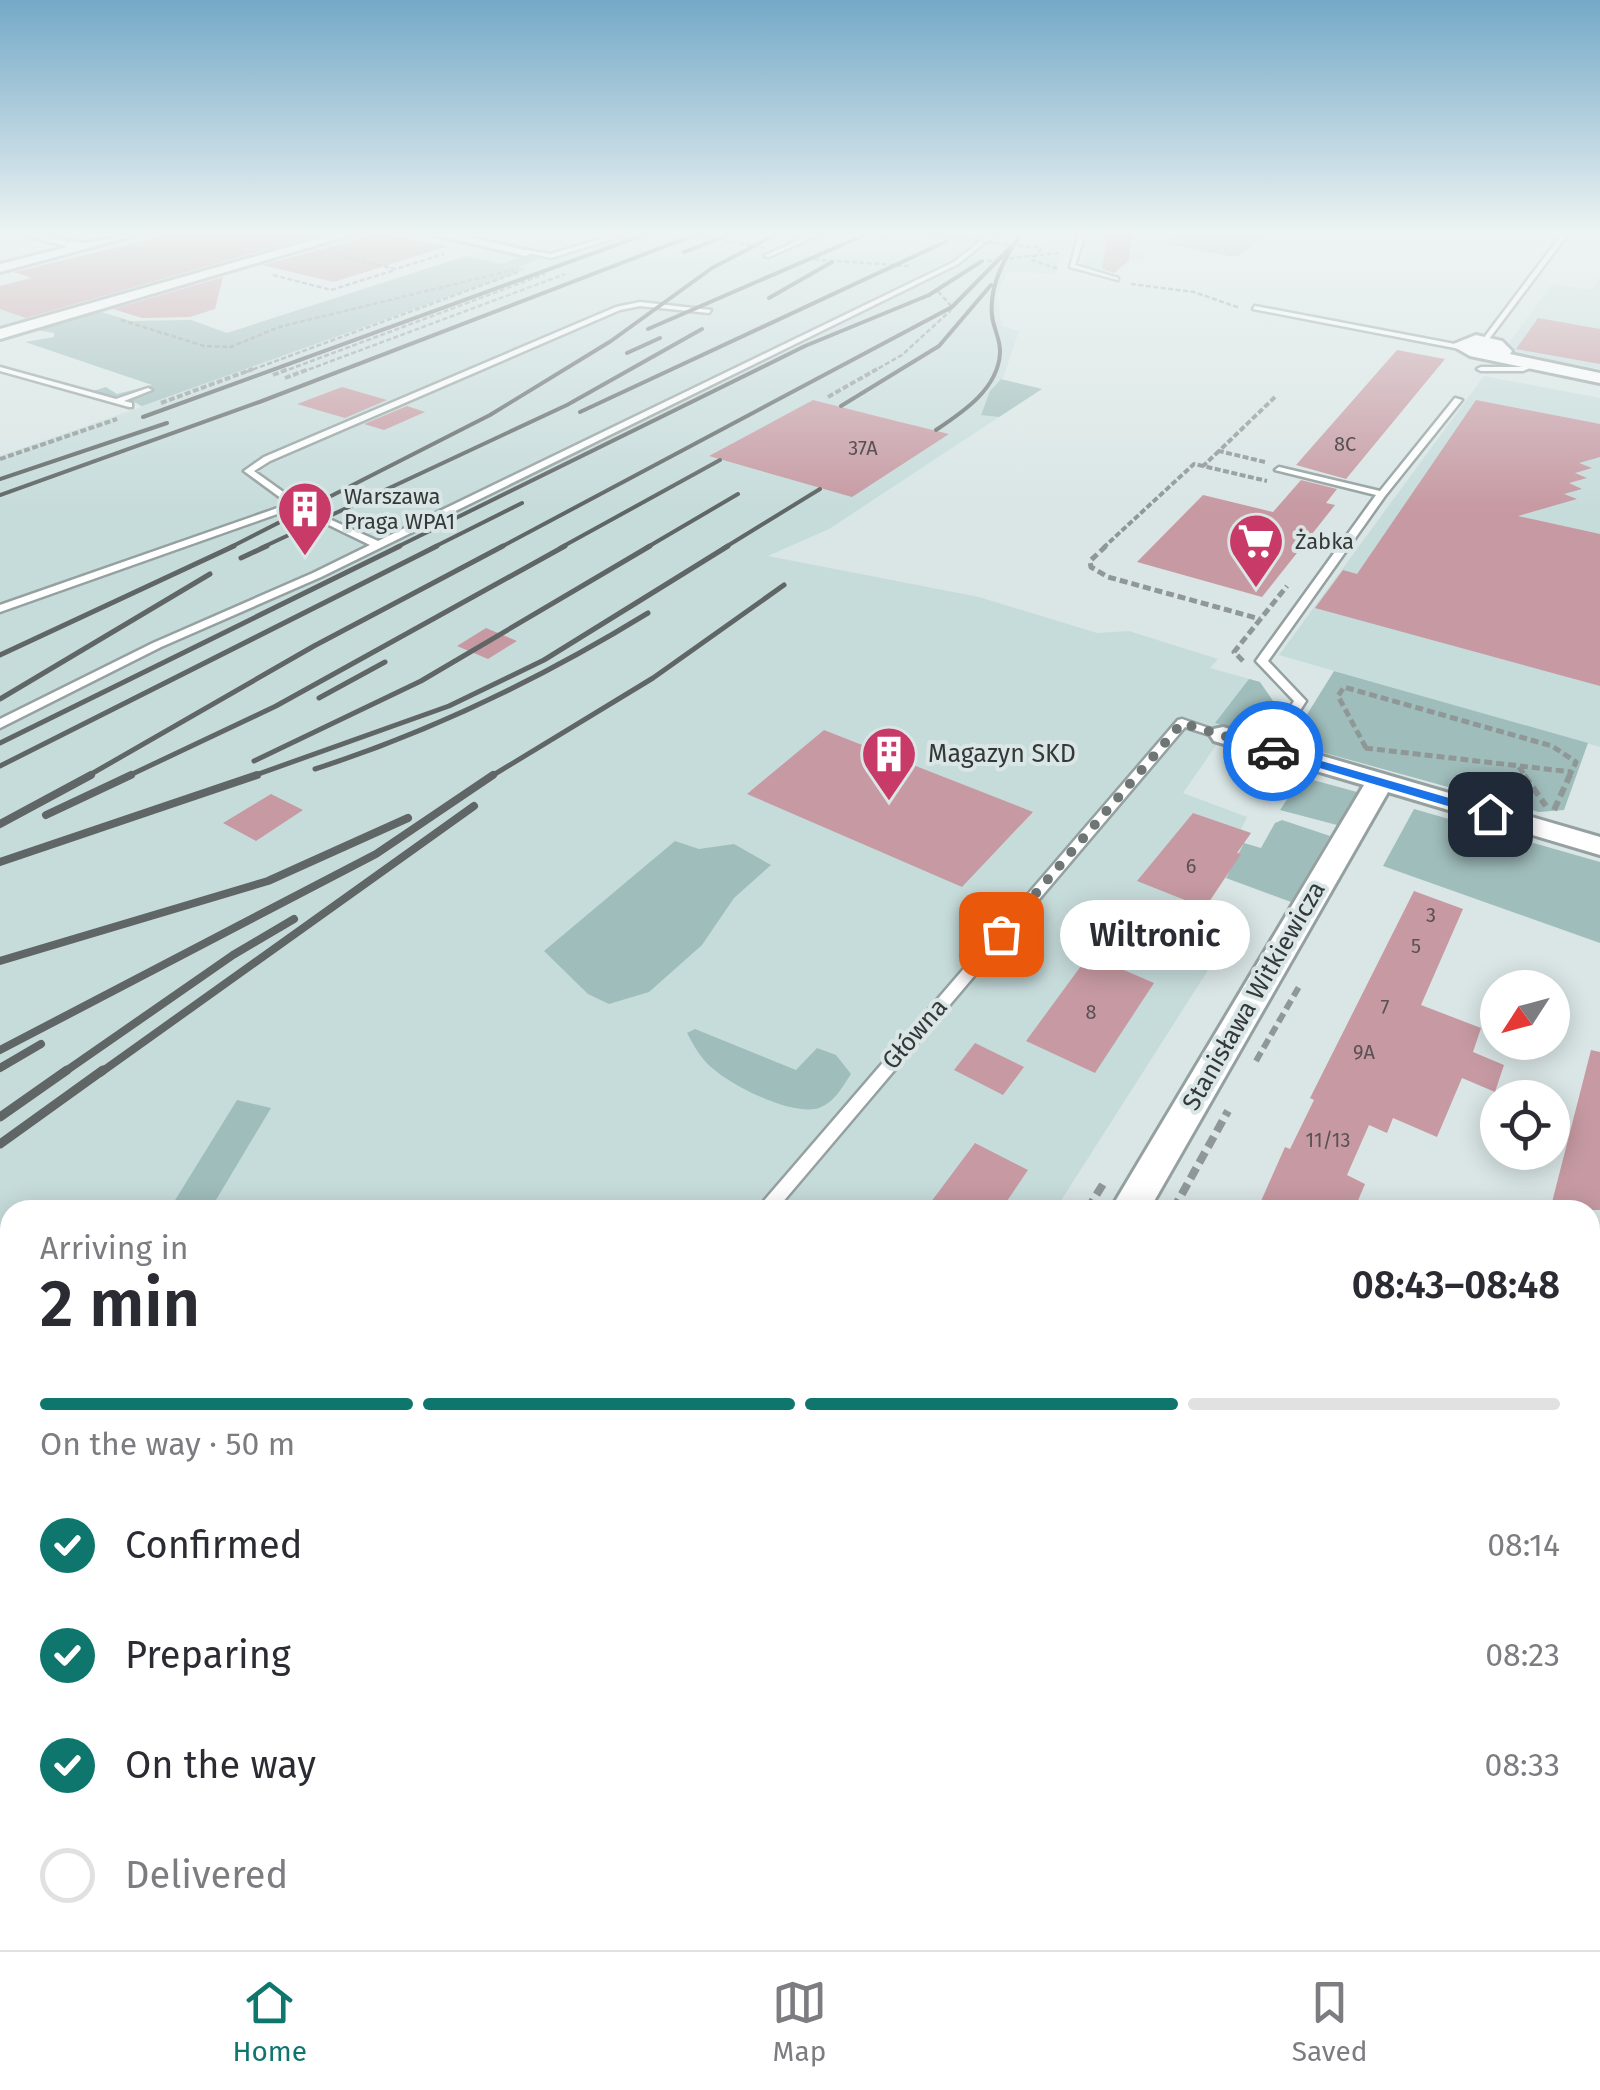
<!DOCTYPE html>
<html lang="en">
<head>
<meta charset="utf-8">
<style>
  body { margin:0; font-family:"Fira Sans",sans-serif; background:#f2f2f3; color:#2b2b33; height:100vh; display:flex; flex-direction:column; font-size:38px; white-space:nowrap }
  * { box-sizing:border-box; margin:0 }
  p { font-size:32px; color:#7c7c81 }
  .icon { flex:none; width:55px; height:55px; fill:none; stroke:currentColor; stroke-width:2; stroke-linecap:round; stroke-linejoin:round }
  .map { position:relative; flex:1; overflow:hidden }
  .sheet { position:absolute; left:0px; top:1200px; width:1600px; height:750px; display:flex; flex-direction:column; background:#fff; border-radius:30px 30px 0 0; box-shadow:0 5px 25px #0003 }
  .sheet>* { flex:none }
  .needle { width:65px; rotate:234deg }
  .buttons { position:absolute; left:1480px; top:970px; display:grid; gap:20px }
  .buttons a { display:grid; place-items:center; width:90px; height:90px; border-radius:50%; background:#fff; box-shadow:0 5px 25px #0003; font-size:50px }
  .pin { position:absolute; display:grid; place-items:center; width:85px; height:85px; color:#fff; margin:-42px; border-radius:20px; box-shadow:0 5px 15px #0006 }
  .courier { position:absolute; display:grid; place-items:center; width:100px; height:100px; margin:-50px; border:8px solid #1a73e8; border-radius:50%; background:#fff; color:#222; box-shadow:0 2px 12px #0007 }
  .bubble { position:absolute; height:70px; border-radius:35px; background:#fff; box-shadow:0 5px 25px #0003; font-size:32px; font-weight:600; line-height:70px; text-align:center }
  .headline em { font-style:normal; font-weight:600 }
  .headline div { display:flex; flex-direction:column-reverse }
  .headline { display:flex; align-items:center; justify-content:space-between; height:170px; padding:0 40px }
  h1 { font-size:65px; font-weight:600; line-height:75px }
  .bar { display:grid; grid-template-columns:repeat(4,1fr); gap:15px 10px; align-content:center; height:120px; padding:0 40px }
  .bar i { height:12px; border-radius:8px; background:#e1e1e2 }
  .bar .active { background:#0f766e }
  .bar p { grid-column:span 4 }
  ol { padding:0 40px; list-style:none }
  li { display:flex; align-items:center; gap:30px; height:110px }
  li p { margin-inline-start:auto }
  li .icon { padding:10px; border-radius:50%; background:#0f766e; color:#fff; stroke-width:4 }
  li:last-child { color:#7c7c81 }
  li i { width:55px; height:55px; border:5px solid #e1e1e2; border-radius:50% }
  .menu { display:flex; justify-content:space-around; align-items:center; height:140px; border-top:2px solid #e1e1e2; background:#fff; font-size:28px; color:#7c7c81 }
  .menu a { display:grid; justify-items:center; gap:5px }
  .menu .active { color:#0f766e }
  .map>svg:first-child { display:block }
  .built { fill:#c6dcdb }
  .green { fill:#9fbdbb }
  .building { fill:#c79aa3 }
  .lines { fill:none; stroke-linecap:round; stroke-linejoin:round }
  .lane-casing { stroke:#95a1a0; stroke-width:5 }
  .street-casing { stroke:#95a1a0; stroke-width:6 }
  .path-far5 { stroke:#8f9897; stroke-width:2.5; stroke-dasharray:5 2.5; stroke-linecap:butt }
  .path-far4 { stroke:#8f9897; stroke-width:4; stroke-dasharray:6 2.5; stroke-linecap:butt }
  .path-far3 { stroke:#8f9897; stroke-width:5; stroke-dasharray:8 4; stroke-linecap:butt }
  .path-far2 { stroke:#8f9897; stroke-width:6; stroke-dasharray:10 5; stroke-linecap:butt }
  .path-far1 { stroke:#8f9897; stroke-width:8; stroke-dasharray:12 6; stroke-linecap:butt }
  .path { stroke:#8f9897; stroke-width:10; stroke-dasharray:16 8; stroke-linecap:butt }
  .lane { fill:#fff; fill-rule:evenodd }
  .street { fill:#fff; fill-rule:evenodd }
  .rail-far3 { stroke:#5f6665; stroke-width:4 }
  .rail-far2 { stroke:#5f6665; stroke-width:5 }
  .rail-far1 { stroke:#5f6665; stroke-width:8 }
  .rail { stroke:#5f6665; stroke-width:9 }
  .path-bridge { stroke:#8f9897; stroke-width:2.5; stroke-dasharray:5 2.5; stroke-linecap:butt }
  .route { fill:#1a73e8 }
  .done { stroke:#6e7675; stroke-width:10; stroke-dasharray:0 18 }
  .labels { text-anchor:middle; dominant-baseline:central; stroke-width:8; stroke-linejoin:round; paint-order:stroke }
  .number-label { font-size:20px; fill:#595153 }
  .far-poi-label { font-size:22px; fill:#343938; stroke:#d9e6e5; text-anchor:start }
  .poi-label { font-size:25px; fill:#343938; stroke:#d9e6e5; text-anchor:start }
  .street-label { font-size:25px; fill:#343938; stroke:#d9e6e5 }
</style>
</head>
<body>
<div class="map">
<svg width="1600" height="1950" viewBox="0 0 1600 1950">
  <rect width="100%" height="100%" fill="#d9e6e5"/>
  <path class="built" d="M246,234h84l-302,88h-12l-14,4 -2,4v-31z
    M505,234h564l-14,40 -47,-3 -11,23 5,32 17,5 -16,47 -9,7 -13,29 18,3 -170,112 -61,27 211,41 118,36 32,-2 89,28 -8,9 50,14 -77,111 64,24 -6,12 10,4 -13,19 3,2 -50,73 35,15 -171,268h-1045v730h577l-6,10h-581v-1494l141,-49 -8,-5 56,-19 -91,-72 33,10 60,-1 36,13 296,-95z
    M1092,234h87l-37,26 -19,-2 -15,12 -25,-4z
    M1600,277v92l-86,-15 -6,-10 45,-60 38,6z
    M1484,376l116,22v349l-321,-92z"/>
  <path class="green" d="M1179,234h90l-33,23 -72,-13z
    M529,254l9,5 -19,8 7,2 -384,137 -11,-6 21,-10 -41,7 -21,-5 16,-5 11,7 35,-9 -127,-43 29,-5v-4l-17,-3 61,-19 33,10 60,-1 36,13 239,-77 35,8z
    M1001,379l41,10 -43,28 -18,-2 9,-24z
    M1334,671l254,72 -24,67 -25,2 -236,-65 -10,-10z
    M1249,679l11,3 13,19 -22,32 -36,-10z
    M1302,777l55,15 -20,33 -57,-15z
    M1414,809l186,53v81l-217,-77z
    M1282,820l48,16 -39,66 -65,-24 18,-35 17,5 14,-25z
    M675,841l24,8 35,-5 37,21 -37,33 -32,47 -53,47 -40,12 -21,-10 -44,-43z
    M695,1029l101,41 21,-22 19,7 15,19c-9,13 -16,28 -32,34 -28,9 -97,-26 -115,-48 -7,-8 -12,-18 -17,-27z
    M237,1100l34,8 -61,102h-41z"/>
  <path class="building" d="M172,234l140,2 -286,82 -26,-9v-23l31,-8 -17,-6z
    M378,234l70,12 -114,36 -72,-17z
    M1108,234h24l-3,27 -15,12 -12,-4z
    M223,277l-8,32 -25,8 -48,1 -29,-9z
    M1538,318l62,11v35l-84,-15z
    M1397,350l48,9 -99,120 -50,-14z
    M342,387l45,13 -42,18 -48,-14z
    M813,400l83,21 53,13 -97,63 -143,-41z
    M1476,400l124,24v33l-21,6 13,5 -17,5 12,5 -18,5 13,6 -18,5 13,5 -59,17 82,18v152l-285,-78 28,-38 14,4z
    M407,406l18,6 -41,18 -20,-6z
    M1301,480l36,9 -11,14 9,2 -73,92 -125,-35 66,-67 70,17z
    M486,628l31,13 -29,18 -31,-13z
    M824,730l209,82 -71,75 -215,-93z
    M271,794l32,16 -47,31 -33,-18z
    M1193,813l58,20 -14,20 4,1 -36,54 -68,-27z
    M1414,891l49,18 -42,96 60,23 -8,24 31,13 -9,27 -33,-14 -25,59 -44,-19 -6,15 -18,-8 -22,50 18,9 -11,26h-97l28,-63 5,2 24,-49 -4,-2z
    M1089,955l65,28 -59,90 -69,-32z
    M975,1043l49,24 -21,28 -49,-25z
    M1591,1050l9,2v158h-50z
    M975,1143l53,27 -27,40h-76z"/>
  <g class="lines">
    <g class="lane-casing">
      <path id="lane" d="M618,234h9l-76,24 -28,-6 3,-2 25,4z
        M812,234h8l-51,23 -5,-1z
        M989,234h7l-38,30 -637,313 -160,70 -161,81v-9l153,-76 160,-70 57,-28 -76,-37 -294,104v-7l289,-101 -45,-33 20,-14 352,-150 24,-5 71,8 -2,3 -69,-7 -20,4 -350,151 -16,10 53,38 71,32 576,-279z
        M1079,234h6l-10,31 43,13v2l-48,-13z
        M1562,234h6l-82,109h-6z
        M1255,306l205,39 4,2 -4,2 -207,-40z
        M1532,362l3,4 -12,5h-42l-4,-2 4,-2h41z
        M0,367l116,32 32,-11 4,2 -28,11 8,2v4h-3l-129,-36z
        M1455,398l7,2 -77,96 -117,165 38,40 -32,51h-8l-2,-3 30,-48 -38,-40 120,-166 -101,-25 4,-3 101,24z
        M1182,719l47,16 -6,4 -38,-12 -409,483h-20l422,-490z
        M140,1940h31l-5,10h-31z"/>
    </g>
    <g class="street-casing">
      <path id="street" d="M23,234c20,0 39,8 59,9 18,0 38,-9 58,-9l-140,38v-8l68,-17z
        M334,234h20l-354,105v-10z
        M431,234h25l77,18 -7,4z
        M1476,335l26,6 10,10 -2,3 90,19v10l-130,-27 -19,-11z
        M1223,727l377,110v18l-212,-63 -239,418h-39l254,-425 -150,-44 -4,-6 4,-6z
        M1600,1860v90h-39l1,-10h28v-75z
        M669,1940h60l-4,10h-60z"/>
    </g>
    <path class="path-far5" d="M883,241l7,-7
      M1042,248l-10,12 26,9
      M340,256l56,13 48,-15
      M807,259l102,7
      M987,261l71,-8
      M273,275l58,15 64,-20
      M1131,284l63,8 46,16
      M121,320l83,26 27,1 48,-20 234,-57
      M246,372l275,-101
      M282,372l263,-98
      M302,372l263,-98
      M872,372l30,-17 48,-44 2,-4 -16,-18"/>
    <path class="path-far4" d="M273,375l15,-6
      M285,378l24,-9
      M828,397l49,-28
      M161,403l92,-34
      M1219,451l-16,15 64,15
      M0,459l117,-40
      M1265,462l-46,-11 56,-54
      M1103,548l91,-84 9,2"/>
    <path class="path-far3" d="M1106,546l-16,15 1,6 17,10 152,42
      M1243,661l-9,-9 53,-66
      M1365,748l207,24
      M1366,748l-28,-52 6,-9 208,59 24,16 -7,15
      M1519,767l7,10"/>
    <path class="path-far2" d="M1524,775l22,31
      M1554,810l16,-35
      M1256,1061l44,-76"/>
    <path class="path-far1" d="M1087,1210l18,-29
      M1173,1210l55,-99"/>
    <path class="path" d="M1590,1744l10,-54
      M1590,1816l10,6
      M600,1950l6,-10
      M761,1950l6,-10"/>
    <use href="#lane" class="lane"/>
    <use href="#street" class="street"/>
    <path class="rail-far3" d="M684,252l47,-18
      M769,298l63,-36
      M648,329l219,-95
      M627,353l33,-15
      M841,406l98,-60 52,-61
      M580,412l367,-171
      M143,417l503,-183
      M936,430c27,-18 62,-41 64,-77 1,-13 -7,-25 -8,-38 -3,-30 13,-58 29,-81
      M0,479l167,-56
      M0,495l262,-94 435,-167
      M229,548l261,-133 121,-74 101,-73 65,-34
      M261,548l306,-143 135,-76
      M395,548l410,-202 124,-51 53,-34
      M432,548l90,-45
      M499,548l453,-241 60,-61
      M560,548l160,-88
      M646,548l92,-54
      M724,548l96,-59"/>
    <path class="rail-far2" d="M241,558l26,-12
      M0,655l234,-109
      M319,698l66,-36
      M0,699l210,-125
      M0,743l400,-197
      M254,761l167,-80 229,-135
      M0,766l437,-220
      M315,769c118,-38 227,-91 333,-156
      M86,777l228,-131 189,-100
      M126,777l150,-71 289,-160
      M250,777l199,-71 95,-46 184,-114
      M490,777l163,-99 131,-93"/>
    <path class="rail-far1" d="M46,815l85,-40
      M0,824l91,-49
      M0,862l257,-87
      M0,961l268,-80 140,-63
      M0,1050l376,-196 117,-79
      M0,1068l41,-24
      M63,1073l170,-118 61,-36
      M100,1073l374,-267"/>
    <path class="rail" d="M0,1117l67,-47
      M0,1144l103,-74"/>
    <path class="path-bridge" d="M687,234l78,14
      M914,234l128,14"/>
  </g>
  <linearGradient id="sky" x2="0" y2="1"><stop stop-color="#74a9c7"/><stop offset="0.46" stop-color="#eef4f3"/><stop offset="1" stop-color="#eef4f3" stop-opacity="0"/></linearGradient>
  <rect width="1600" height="507" fill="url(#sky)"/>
  <path class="route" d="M1273,747l221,64 3,3 -12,3 -216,-64 -2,-2z"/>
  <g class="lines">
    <path class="done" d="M1001,934l181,-211 91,28"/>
  </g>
  <defs>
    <g id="building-pin" transform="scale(2.875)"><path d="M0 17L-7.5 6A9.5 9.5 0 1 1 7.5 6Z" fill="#c83a68" stroke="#d9e6e5"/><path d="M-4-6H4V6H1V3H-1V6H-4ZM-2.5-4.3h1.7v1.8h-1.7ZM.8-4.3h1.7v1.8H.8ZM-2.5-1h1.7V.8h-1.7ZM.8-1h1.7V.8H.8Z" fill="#fff"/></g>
    <g id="supermarket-pin" transform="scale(2.875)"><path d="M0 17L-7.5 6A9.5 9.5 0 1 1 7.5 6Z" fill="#c83a68" stroke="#d9e6e5"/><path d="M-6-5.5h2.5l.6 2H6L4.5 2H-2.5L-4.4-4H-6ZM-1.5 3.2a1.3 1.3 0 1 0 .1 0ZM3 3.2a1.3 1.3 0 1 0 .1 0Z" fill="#fff"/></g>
  </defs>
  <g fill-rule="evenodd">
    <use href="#building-pin" x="305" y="509"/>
    <use href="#supermarket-pin" x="1256" y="541"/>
    <use href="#building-pin" x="889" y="754"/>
  </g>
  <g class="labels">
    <g class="number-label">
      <text x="1345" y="444">8C</text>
      <text x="863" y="448">37A</text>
      <text x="1191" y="866">6</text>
      <text x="1431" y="915">3</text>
      <text x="1416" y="946">5</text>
      <text x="1385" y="1007">7</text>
      <text x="1091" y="1012">8</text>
      <text x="1364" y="1052">9A</text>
      <text x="1328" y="1140">11/13</text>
    </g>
    <g class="far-poi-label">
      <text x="344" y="496">Warszawa<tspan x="344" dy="25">Praga WPA1</tspan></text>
      <text x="1295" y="541">Żabka</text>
    </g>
    <g class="poi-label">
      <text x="928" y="754">Magazyn SKD</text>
    </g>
    <g class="street-label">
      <text transform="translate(1254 996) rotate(-60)">Stanisława Witkiewicza</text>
      <text transform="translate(915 1034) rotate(-49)">Główna</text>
    </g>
  </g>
</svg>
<div class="buttons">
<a><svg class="needle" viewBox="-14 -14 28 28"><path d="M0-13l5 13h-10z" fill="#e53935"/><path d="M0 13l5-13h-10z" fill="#7c7c81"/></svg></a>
<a><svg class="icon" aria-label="locate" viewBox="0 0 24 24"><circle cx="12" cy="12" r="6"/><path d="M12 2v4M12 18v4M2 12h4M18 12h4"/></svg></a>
</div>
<div class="pin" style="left:1001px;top:934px;background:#ea580c"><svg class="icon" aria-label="bag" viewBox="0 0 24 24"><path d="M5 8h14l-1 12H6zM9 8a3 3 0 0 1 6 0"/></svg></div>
<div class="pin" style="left:1490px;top:814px;background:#1f2937"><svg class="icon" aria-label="home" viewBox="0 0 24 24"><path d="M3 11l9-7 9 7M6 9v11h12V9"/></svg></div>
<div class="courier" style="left:1273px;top:751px"><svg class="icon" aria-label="car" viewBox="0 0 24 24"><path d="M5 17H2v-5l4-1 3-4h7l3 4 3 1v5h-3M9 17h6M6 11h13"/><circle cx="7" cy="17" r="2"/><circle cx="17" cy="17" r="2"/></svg></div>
<div class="bubble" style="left:1060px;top:900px;width:190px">Wiltronic</div>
<section class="sheet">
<div class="headline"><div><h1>2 min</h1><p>Arriving in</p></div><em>08:43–08:48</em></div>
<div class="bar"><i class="active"></i><i class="active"></i><i class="active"></i><i></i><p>On the way · 50 m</p></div>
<ol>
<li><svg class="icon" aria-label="check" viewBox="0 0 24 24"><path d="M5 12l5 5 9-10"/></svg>Confirmed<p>08:14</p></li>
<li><svg class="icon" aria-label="check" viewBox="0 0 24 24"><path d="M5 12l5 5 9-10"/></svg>Preparing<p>08:23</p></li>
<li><svg class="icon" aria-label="check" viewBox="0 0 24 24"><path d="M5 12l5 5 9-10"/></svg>On the way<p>08:33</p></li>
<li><i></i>Delivered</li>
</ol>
</section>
</div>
<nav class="menu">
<a class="active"><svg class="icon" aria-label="home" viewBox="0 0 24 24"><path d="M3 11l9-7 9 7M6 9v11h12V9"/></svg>Home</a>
<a><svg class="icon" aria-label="map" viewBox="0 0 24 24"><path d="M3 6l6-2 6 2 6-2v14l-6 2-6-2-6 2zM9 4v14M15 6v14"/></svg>Map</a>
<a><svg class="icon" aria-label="saved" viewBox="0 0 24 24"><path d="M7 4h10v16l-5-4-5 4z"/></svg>Saved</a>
</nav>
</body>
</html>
